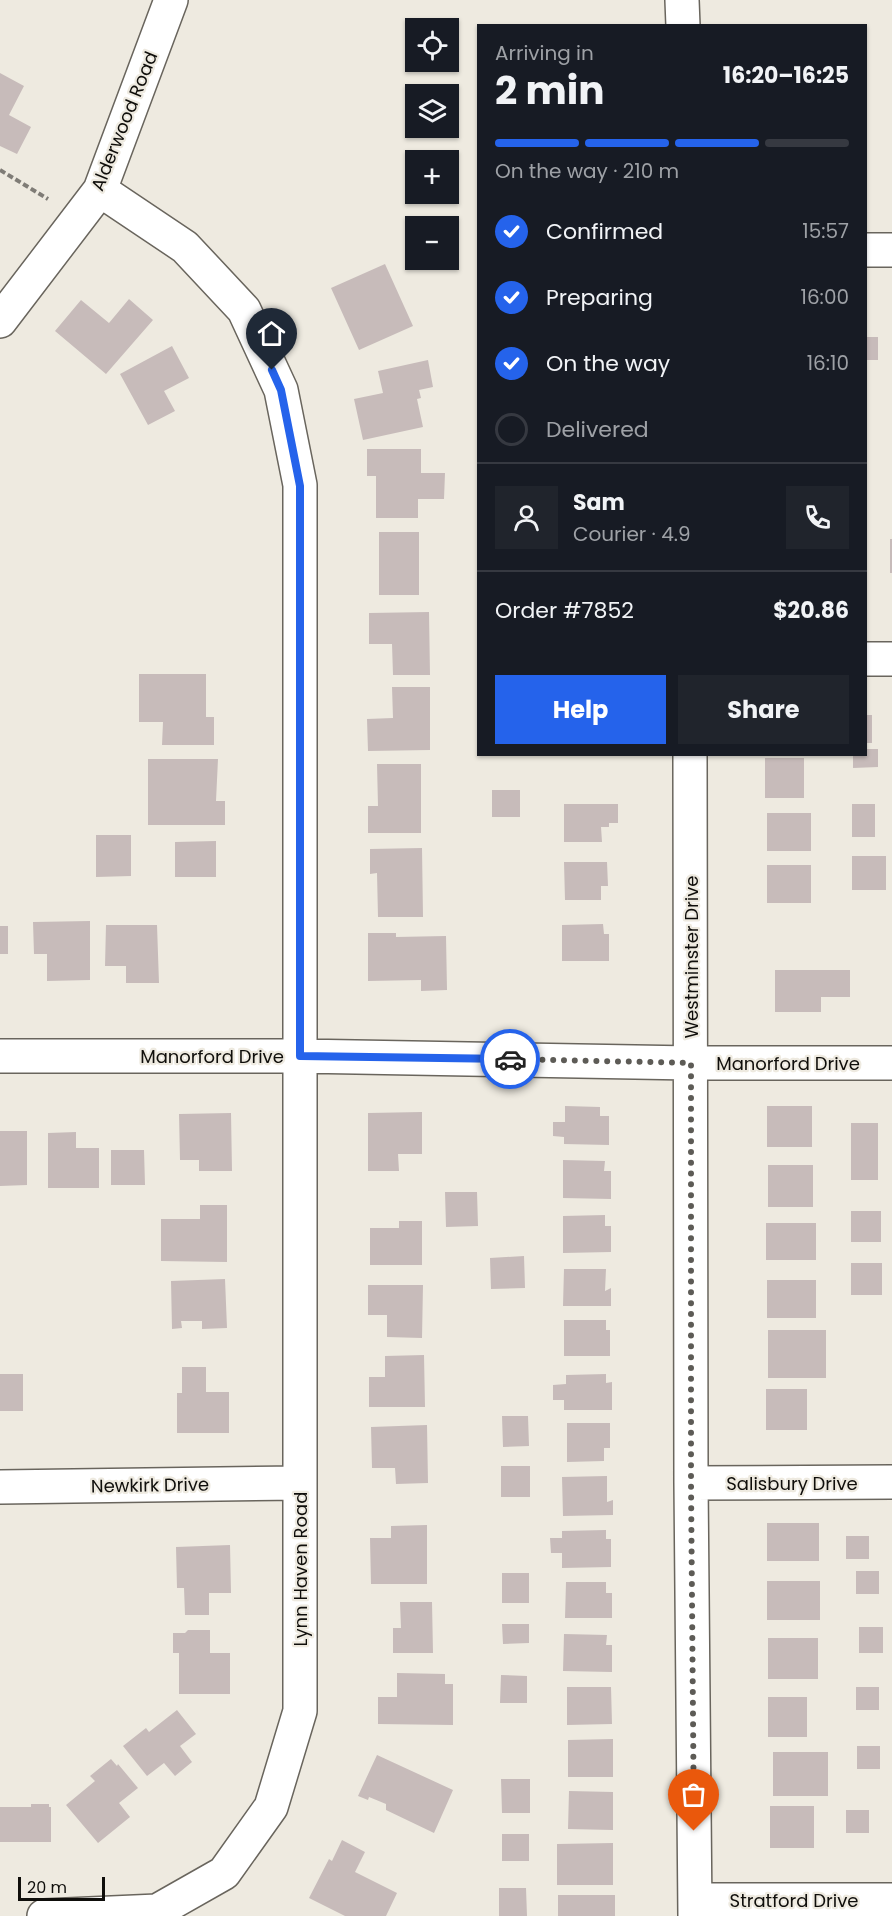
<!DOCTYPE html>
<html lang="en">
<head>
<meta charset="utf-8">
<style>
  body { margin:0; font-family:Poppins,sans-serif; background:#20242c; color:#f1f3f6; height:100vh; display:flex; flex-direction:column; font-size:22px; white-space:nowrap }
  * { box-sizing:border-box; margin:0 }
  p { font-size:20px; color:#9ea1a6 }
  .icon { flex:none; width:33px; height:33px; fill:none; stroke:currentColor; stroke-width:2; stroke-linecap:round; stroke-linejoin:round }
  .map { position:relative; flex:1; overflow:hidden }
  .sheet { position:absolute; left:477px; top:24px; width:390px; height:732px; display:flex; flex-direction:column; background:#171b24; border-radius:0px; box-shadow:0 2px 4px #0004 }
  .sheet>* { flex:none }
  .controls { position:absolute; left:405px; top:18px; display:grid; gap:12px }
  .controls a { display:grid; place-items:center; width:54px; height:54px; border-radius:0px; background:#171b24; box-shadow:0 2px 4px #0004; font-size:30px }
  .scale { position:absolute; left:18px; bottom:15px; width:87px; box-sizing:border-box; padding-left:6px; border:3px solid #0f0e0b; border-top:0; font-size:16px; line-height:21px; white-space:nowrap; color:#0f0e0b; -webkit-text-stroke:4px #eeeae0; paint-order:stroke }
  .pin { position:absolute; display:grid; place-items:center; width:51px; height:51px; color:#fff; margin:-62px -26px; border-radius:50% 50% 50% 0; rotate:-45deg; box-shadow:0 0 6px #0007 }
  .pin .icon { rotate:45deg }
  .courier { position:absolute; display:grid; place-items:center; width:60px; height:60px; margin:-30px; border:4px solid #2563eb; border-radius:50%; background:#fff; color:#222; box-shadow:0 2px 8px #0007 }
  .headline em { font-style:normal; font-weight:700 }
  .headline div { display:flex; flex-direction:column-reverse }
  .headline { display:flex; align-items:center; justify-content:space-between; height:102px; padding:0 18px }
  h1 { font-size:39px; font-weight:700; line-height:45px }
  .bar { display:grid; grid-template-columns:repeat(4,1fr); gap:9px 6px; align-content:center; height:72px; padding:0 18px }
  .bar i { height:8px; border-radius:4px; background:#363941 }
  .bar .current { background:#2563eb }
  .bar p { grid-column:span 4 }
  .line { display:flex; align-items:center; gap:15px; padding:0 18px; border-top:2px solid #363941 }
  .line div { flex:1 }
  .round { display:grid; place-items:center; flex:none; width:63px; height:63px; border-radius:0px; background:#20242c }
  ol { padding:0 18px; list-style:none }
  li { display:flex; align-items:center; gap:18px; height:66px }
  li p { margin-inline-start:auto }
  li .icon { padding:6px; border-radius:50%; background:#2563eb; color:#fff; stroke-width:4 }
  li:last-child { color:#9ea1a6 }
  li i { width:33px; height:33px; border:3px solid #363941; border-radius:50% }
  .primary-button { display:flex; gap:12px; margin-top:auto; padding:12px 18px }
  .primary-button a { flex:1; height:69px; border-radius:0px; background:#2563eb; color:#fff; font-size:24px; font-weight:700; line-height:69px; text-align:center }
  .primary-button a+a { background:#20242c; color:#f1f3f6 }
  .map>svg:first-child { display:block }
  .building { fill:#c7bbba }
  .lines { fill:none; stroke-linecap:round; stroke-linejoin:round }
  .street-casing { stroke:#69655d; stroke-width:36 }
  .path { stroke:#7f7c76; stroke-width:4; stroke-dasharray:6 3; stroke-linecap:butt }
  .street { stroke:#fff; stroke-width:33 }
  .done { stroke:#5d5b56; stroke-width:6; stroke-dasharray:0 10.8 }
  .route { stroke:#2563eb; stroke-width:8 }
  .labels { text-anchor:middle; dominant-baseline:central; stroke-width:4.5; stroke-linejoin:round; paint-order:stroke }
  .street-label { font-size:18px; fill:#0f0e0b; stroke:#eeeae0 }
</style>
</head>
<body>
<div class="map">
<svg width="892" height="1916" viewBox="0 0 892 1916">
  <rect width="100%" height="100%" fill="#eeeae0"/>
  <path class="building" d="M0,73l24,13 -15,29 22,12 -14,27 -17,-8z
    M385,264l28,62 -54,24 -28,-62z
    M129,299l24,21 -47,54 -51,-43 26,-31 28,23z
    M866,337h12v23h-12z
    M172,346l17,32 -25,13 11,20 -27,14 -28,-51z
    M428,360l5,27 -14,3 2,8 -4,1 6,28 -60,13 -9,-41 29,-6 -5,-22z
    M367,449h54v24h24l-1,26h-26v19h-42v-42h-9z
    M379,532h40v63h-40z
    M890,539h2v34h-2z
    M429,612l1,63h-37l-1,-31h-23v-31z
    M139,674h67v43h8v28h-52l1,-23h-24z
    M392,687h38v63l-62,1 -1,-32 26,-1z
    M866,715h6v28h-6z
    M866,749h12v18l-25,1v-14h13z
    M765,758h39v40h-39z
    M148,759h70l-2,42h9v24h-77z
    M377,764h44v69h-53v-27h10z
    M492,790h28v27h-28z
    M564,804h54v19h-9v4h-8l1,15h-38z
    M852,804h23v33h-23z
    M767,813h44v38h-44z
    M96,835h35v41l-35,1z
    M216,841v36h-41v-35z
    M422,848l1,69h-45l-1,-44 -7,1v-25z
    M852,856h34v34h-34z
    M564,862h43l1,24h-7v14h-36z
    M767,865h44v38h-44z
    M90,921v59l-43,1v-27h-13l-1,-32z
    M603,924l1,10h5v27h-47v-36z
    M106,925h51l2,58h-33v-17h-21z
    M0,926h8v28h-8z
    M368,933h28v4l50,-1 1,54 -26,1v-11l-53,1z
    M775,970h75v27h-29v15h-46z
    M565,1106l35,1v9h9v29l-45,-1v-7l-11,-1v-14h12z
    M767,1106h45v41h-45z
    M422,1112v42h-24l1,17h-31v-58z
    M231,1113l1,58h-33v-11h-19l-1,-46z
    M851,1123h27v57h-27z
    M0,1131h27v54l-27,1z
    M76,1132v16h23v40h-51v-55z
    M111,1150h33l1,35h-34z
    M563,1160l42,1 -1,10h7v28l-48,-1z
    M768,1165h45v42h-45z
    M445,1192h32l1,34 -32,1z
    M200,1205h27v57l-66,-1v-42h39z
    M851,1211h30v31h-30z
    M605,1215v11h6v26l-48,1v-37z
    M399,1221h23v44h-52v-37h29z
    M766,1223h50v37h-50z
    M524,1256l1,32 -34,1 -1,-31z
    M851,1263h31v32h-31z
    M564,1269h42l-1,22 6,-3v18h-48z
    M225,1279l2,49 -25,1v-8h-21l1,7 -10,1 -1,-48z
    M767,1280h49v38h-49z
    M368,1285h55l-1,53 -35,-1v-22h-19z
    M564,1320h42v10h4v26h-46z
    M768,1330h58v48h-58z
    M424,1355l1,52h-56v-30h16v-21z
    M182,1367h24v25h23v41h-52v-40h5z
    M0,1374h23v37h-23z
    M606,1374v9l6,-1v28h-48v-10h-11v-15l13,-1v-9z
    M766,1389h41v41h-41z
    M502,1416h26l1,30 -26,1z
    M567,1423h43v25h-6v13l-37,1z
    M427,1425l1,58 -32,1 -1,-16h-23l-1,-41z
    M501,1466h29v31h-29z
    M607,1476v26l6,-2v15l-50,1 -1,-39z
    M767,1523h52v38h-52z
    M427,1525v59h-56l-1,-46h21v-12z
    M606,1530v9h5v28l-49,1v-15h-11l-1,-15h12v-7z
    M846,1536h23v23h-23z
    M230,1545l1,48h-22v22h-24l-1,-27h-7l-1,-41z
    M856,1571h23v23h-23z
    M502,1573h27v30h-27z
    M767,1581h53v39h-53z
    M566,1582h40v11h6v25h-47z
    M400,1602h32l1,51h-40v-25h8z
    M502,1624h27v19l-26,1z
    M859,1627h24v26h-24z
    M188,1630h22v23h20v41h-51v-41h-6v-20h12z
    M564,1634l43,1 -1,10h6v27l-49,-1z
    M768,1638h50v41h-50z
    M397,1673l48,1v10h8v41l-75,-1v-27h19z
    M501,1675l26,1v27h-27z
    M567,1687h44l1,37 -45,1z
    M856,1687h23v23h-23z
    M768,1697h39v40h-39z
    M177,1710l19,24 -16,12 12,16 -17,14 -11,-13 -17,13 -24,-30 23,-18 3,4z
    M613,1739v38h-45v-37z
    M857,1746h23v23h-23z
    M773,1752h55v44h-55z
    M377,1755l76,35 -19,43 -48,-23v-6l-17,-7 -1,3 -10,-4z
    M111,1759l6,7 1,-2 20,24 -19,15 11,14 -32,26 -32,-38 29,-24 -5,-5z
    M501,1779h29v34h-28z
    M569,1791l44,1v38l-45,-1z
    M31,1804h18v3h2v35h-51v-35h31z
    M770,1806h44v42h-44z
    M846,1810h23v23h-23z
    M502,1834h27v27h-27z
    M342,1840l23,12 -10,20 42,21 -11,23h-41l-36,-18 20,-39 3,2z
    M613,1843v42h-56v-41z
    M499,1888h27l1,28h-28z
    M558,1895h57v21h-57z"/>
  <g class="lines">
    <g class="street-casing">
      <path id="street" d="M682,0l1,26
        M866,250h26
        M0,321l100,-131 71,-190
        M866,659h26
        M690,754l1,729 4,433
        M0,1056h300l391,7h201
        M691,1483l201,-1
        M0,1487l300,-4
        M695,1900h197
        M44,1916l113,-5 67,-38 47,-66 29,-96v-1226l-19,-95 -37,-80 -59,-63 -85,-57"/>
    </g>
    <path class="path" d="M0,170l48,29"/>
    <use href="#street" class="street"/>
  </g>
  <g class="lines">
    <path class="done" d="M510,1059l181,4v420l3,348"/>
    <path class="route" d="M272,370l9,20 19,96v570l210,3"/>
  </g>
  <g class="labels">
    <g class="street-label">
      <text transform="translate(124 121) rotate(-68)">Alderwood Road</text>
      <text transform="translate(691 957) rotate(-90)">Westminster Drive</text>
      <text x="212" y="1056">Manorford Drive</text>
      <text x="788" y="1063">Manorford Drive</text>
      <text x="792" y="1483">Salisbury Drive</text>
      <text transform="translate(150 1485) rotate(-1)">Newkirk Drive</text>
      <text transform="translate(300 1569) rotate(-90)">Lynn Haven Road</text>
      <text x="794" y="1900">Stratford Drive</text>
    </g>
  </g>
</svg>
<div class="controls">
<a><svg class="icon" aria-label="locate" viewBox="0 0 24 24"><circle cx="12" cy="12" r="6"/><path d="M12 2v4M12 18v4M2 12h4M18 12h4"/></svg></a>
<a><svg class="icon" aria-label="layers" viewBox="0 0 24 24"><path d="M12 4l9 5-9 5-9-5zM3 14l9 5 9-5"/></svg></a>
<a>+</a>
<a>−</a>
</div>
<div class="scale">20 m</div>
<div class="pin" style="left:694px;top:1831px;background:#ea580c"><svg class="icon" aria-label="bag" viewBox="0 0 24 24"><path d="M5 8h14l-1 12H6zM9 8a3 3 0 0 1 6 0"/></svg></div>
<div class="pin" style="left:272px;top:370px;background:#1f2937"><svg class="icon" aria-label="home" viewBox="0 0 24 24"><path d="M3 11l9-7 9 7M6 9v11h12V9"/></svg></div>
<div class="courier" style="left:510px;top:1059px"><svg class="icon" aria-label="car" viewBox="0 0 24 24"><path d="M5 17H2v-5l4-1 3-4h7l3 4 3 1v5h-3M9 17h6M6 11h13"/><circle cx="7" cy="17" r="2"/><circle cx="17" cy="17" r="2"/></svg></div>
<section class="sheet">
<div class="headline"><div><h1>2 min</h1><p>Arriving in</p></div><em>16:20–16:25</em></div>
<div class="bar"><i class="current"></i><i class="current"></i><i class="current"></i><i></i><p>On the way · 210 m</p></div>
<ol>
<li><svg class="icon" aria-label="check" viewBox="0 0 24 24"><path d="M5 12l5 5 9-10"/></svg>Confirmed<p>15:57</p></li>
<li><svg class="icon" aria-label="check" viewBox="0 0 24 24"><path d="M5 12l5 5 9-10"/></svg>Preparing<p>16:00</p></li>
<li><svg class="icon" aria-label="check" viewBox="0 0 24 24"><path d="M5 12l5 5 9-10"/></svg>On the way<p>16:10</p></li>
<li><i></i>Delivered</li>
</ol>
<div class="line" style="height:108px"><a class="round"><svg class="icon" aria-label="person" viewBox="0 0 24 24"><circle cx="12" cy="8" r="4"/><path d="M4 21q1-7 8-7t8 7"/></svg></a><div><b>Sam</b><p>Courier · 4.9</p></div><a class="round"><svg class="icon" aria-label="phone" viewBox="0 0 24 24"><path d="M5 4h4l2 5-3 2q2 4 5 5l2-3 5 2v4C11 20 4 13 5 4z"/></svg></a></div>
<div class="line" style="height:78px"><div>Order #7852</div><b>$20.86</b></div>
<div class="primary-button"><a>Help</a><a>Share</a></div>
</section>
</div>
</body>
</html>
